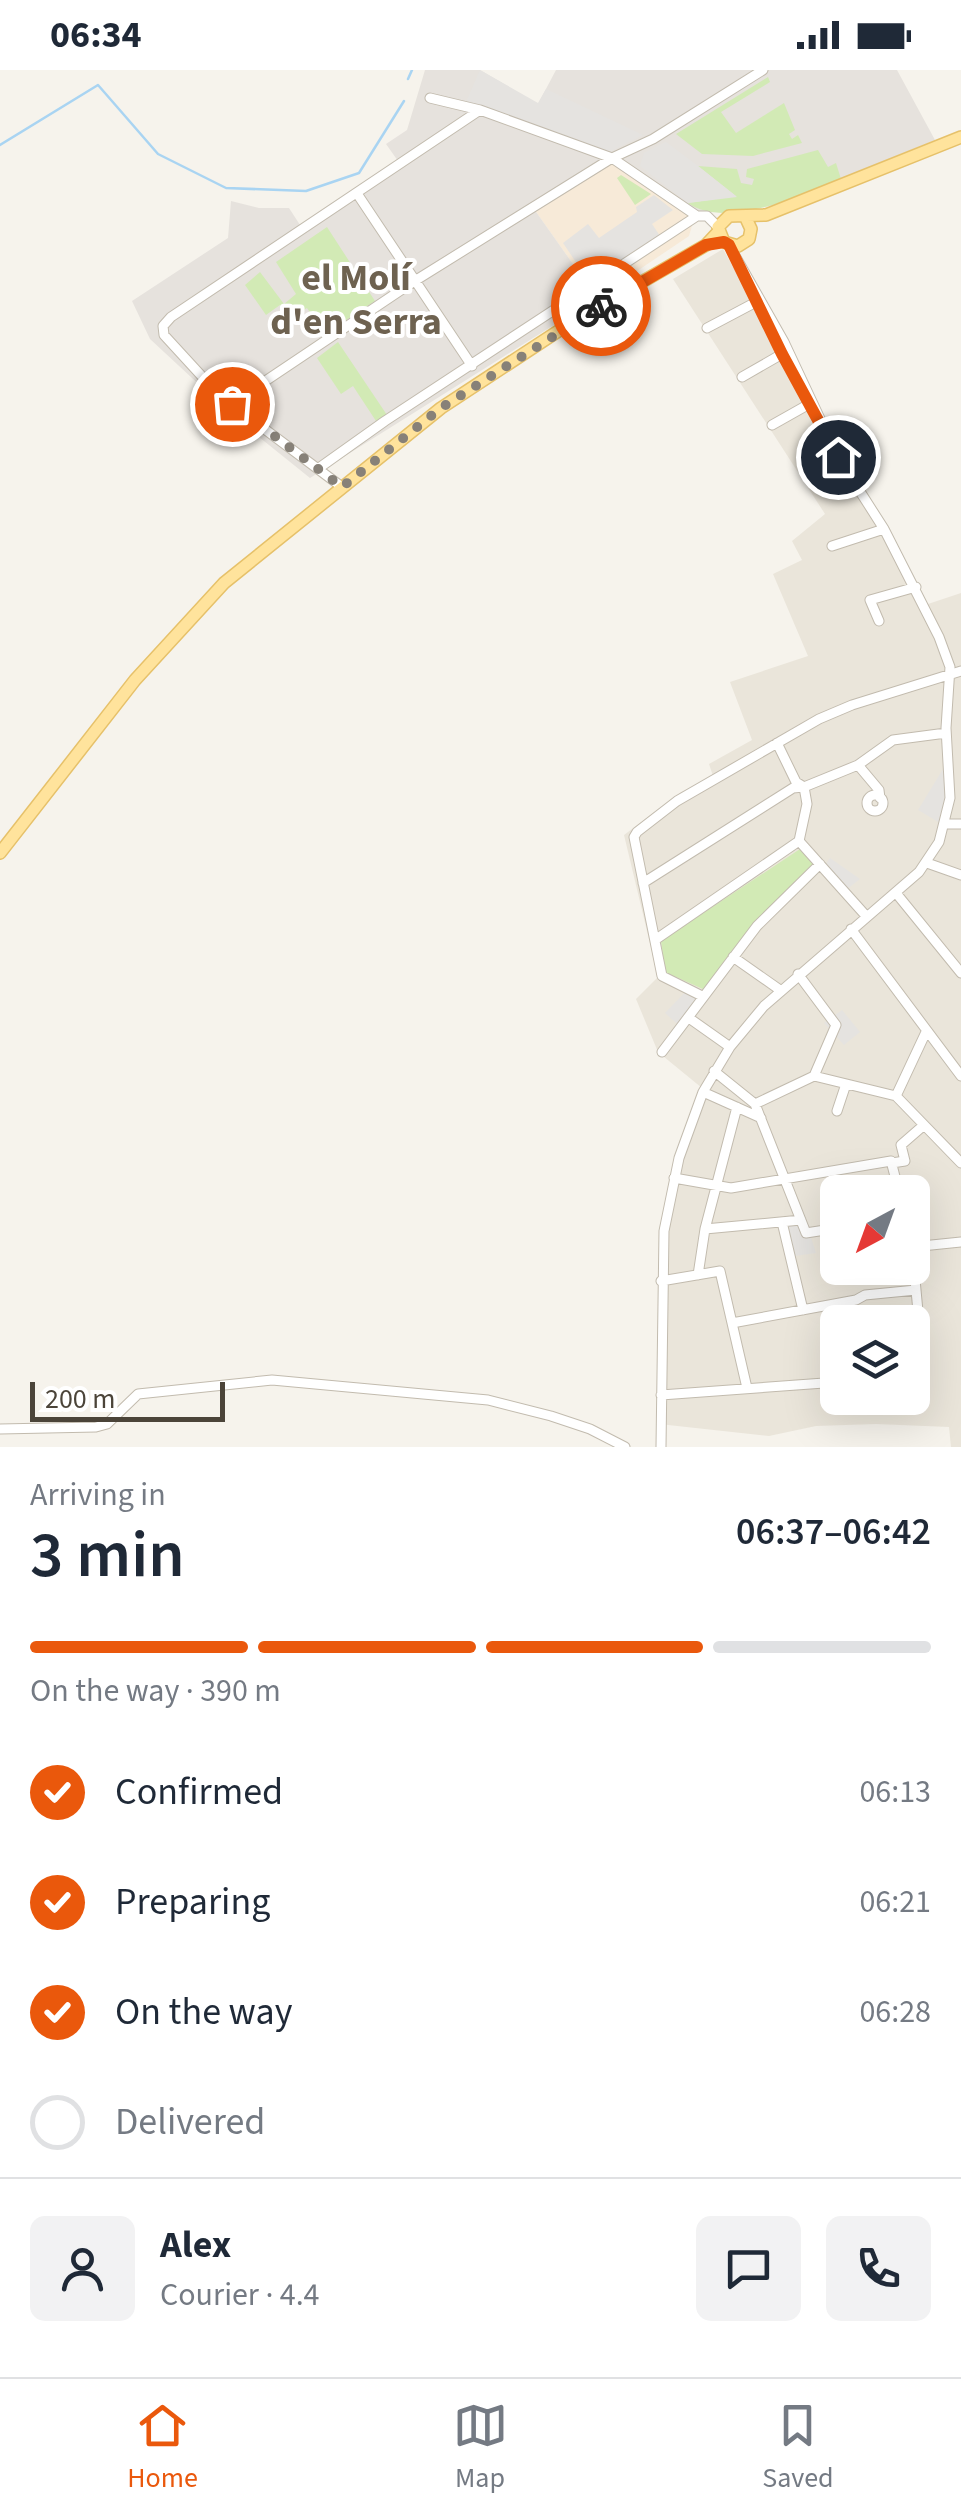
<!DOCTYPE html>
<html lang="en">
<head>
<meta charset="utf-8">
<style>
  body { margin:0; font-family:"Source Sans 3",sans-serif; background:#f2f2f3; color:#1f2937; height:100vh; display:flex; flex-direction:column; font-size:38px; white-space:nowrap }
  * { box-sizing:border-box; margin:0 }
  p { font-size:32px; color:#747a83 }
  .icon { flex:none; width:55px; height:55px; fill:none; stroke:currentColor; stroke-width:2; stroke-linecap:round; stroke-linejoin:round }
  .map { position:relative; height:1377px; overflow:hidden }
  .drawer { display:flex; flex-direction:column; background:#fff; flex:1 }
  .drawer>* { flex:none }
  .needle { width:65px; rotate:221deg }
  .fabs { position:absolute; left:820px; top:1105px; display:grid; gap:20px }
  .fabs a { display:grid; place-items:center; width:110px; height:110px; border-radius:15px; background:#fff; box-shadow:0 10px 40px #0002; font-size:50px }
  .scale { position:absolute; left:30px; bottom:25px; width:195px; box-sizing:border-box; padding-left:10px; border:5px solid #4b4439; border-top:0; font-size:28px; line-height:35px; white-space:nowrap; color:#4b4439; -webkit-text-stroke:8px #fff; paint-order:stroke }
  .pin { position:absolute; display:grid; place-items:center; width:85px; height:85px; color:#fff; margin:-42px; border:5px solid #fff; border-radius:50%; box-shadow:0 2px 10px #0007 }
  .courier { position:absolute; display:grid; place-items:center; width:100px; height:100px; margin:-50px; border:8px solid #ea580c; border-radius:50%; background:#fff; color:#222; box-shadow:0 2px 12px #0007 }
  .head em { font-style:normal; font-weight:600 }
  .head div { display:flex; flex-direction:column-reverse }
  .head { display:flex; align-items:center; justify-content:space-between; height:170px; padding:0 30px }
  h1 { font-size:65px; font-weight:600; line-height:75px }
  .bar { display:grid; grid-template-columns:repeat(4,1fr); gap:15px 10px; align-content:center; height:120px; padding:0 30px }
  .bar i { height:12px; border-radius:8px; background:#e0e1e3 }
  .bar .current { background:#ea580c }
  .bar p { grid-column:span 4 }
  .line { display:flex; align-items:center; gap:25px; padding:0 30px; border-top:2px solid #e0e1e3 }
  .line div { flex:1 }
  .round { display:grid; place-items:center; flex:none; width:105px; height:105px; border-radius:15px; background:#f2f2f3 }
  ol { padding:0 30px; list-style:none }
  li { display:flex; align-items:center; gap:30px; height:110px }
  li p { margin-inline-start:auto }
  li .icon { padding:10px; border-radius:50%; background:#ea580c; color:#fff; stroke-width:4 }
  li:last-child { color:#747a83 }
  li i { width:55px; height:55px; border:5px solid #e0e1e3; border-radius:50% }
  .status { display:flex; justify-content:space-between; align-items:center; height:70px; padding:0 50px; background:#fff; direction:ltr }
  .status svg { height:28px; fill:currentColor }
  .menu { display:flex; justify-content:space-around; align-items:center; height:140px; border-top:2px solid #e0e1e3; background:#fff; font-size:28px; color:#747a83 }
  .menu a { display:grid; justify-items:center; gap:5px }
  .menu .current { color:#ea580c }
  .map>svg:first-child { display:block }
  .residential { fill:#eae5da; fill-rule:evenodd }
  .commercial { fill:#f7ead8 }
  .industrial { fill:#e6e2dd }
  .green { fill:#d2eab5 }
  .parking { fill:#e5e3e0 }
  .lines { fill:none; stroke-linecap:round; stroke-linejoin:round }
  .stream { stroke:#a9d4f2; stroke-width:2.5 }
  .minor-casing { stroke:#c2bbae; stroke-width:11 }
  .major-casing { stroke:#e6c16a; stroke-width:14 }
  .minor { stroke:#fff; stroke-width:9 }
  .major { stroke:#ffe39c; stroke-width:11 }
  .done { stroke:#878178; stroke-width:10; stroke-dasharray:0 18 }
  .route { stroke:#ea580c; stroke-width:12 }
  .labels { text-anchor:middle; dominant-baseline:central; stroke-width:8; stroke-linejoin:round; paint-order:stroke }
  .neighbourhood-label { font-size:38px; font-weight:bold; fill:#6e6250; stroke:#fff }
</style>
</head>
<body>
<div class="status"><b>06:34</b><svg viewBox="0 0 49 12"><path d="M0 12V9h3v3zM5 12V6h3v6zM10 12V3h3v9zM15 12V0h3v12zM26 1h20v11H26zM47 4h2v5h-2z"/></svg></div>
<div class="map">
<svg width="961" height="1377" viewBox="0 0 961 1377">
  <rect width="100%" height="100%" fill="#f6f3ec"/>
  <path class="residential" d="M723,179l129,233 73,123 36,-12v854h-10l-2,-20 -73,-3 -60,2 -47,10 -110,-12 2,-193 8,-46 16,-58 17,-39 -44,-36 -22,-53 22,-22 -34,-142 57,-43 32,-16 -4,-12 43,-24 -22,-58 78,-26 -35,-82 29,-14 -10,-19 33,-27 -152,-235zM838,1122h74v76h-74zM838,1252h74v76h-74z"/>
  <path class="commercial" d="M616,85l80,57 -7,24 -92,62 -63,-89z"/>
  <path class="industrial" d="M425,0h55l58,34 18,-34h341l38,70 -161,66 -78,6 -81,-56 -81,53 63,89 -287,180 -76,-61 -84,-78 -18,-38 96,-63 3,-37 28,7h30l13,20 96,-67 -12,-17 21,-14z"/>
  <path class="green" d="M768,7l2,5 -49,30 15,21 48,-30 11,27 -6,4 3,5 6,-4 4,8 -49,13 -51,-2 -26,-20z
    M818,80l10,17 8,-4 5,16c-38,16 -116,51 -153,24l48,-7 -38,-30 39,3 4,14 11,2 2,-6 -8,-2 1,-8z
    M621,105l30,19 -16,11 -18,-27z
    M327,157l48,74 -50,33 -18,-26 -15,9 -12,-12 -14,10 -21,-30 15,-13 24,32 12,-10 -20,-32z
    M338,272l49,73 -11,6 -23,-35 -12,8 -24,-36z
    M800,779h4l9,16 -108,125 -40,-18 -4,-31z"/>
  <path class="parking" d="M480,0l58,33 8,-14 97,46 -36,18 -141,-51z
    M666,72l32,24 39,31 -49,6 -48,-37 4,-13z
    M654,125l19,15 -21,14 8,12 -72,44 -25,-37 25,-19 11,14 38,-26 -1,-5z
    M946,694l1,26 -7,33 -22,-13z
    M830,788l30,21 -18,14 -21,-23z
    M691,916l19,11 -26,33 -19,-17z
    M842,940l18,22 -16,13 -20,-22z
    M805,1149l11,34 -28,4 -8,-37z"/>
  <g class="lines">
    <path class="stream" d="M408,9l4,-9
      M0,75l98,-60 60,69 68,34 80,3 53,-18 45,-72"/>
    <g class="minor-casing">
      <path id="minor" d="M430,28l50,12 132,48 85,58h10l11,11
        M358,125l114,171
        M707,258l51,-27
        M771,261l16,31
        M742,307l40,-23
        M231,334l182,-122 199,-124 41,-19 110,-69
        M772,355l39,-22
        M319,398l66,-47 312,-205
        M342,417l-111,-83 -23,-21 -44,-48 -1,-9 8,-9 309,-207
        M832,476l52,-17
        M879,551l-9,-21 46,-13
        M777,673l19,39 8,5 3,17 -8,37 68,76
        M858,695l21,25 1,8
        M867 733a8 8 0 1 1 16 0a8 8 0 1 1-16 0Z
        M945,754h16
        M927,793l34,12
        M643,813l150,-95 11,-1 54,-22 35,-25 53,-7
        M896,823l65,80
        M851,859l110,147
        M655,870l144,-99
        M733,887l47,33
        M798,904l38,51 -22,51
        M702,926l-40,-20 -28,-139 3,-5 40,-31 142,-82 33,-14 109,-34
        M689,948l41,29
        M662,982l95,-126 63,-62
        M714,1001l41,33 51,129 32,-5
        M703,1022l58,26
        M896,1026l30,-64
        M755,1034l59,-28 82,20 65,67
        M837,1041l9,-27
        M892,1093l13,-2 -4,-16 23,-20
        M674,1108l57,10 160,-27 8,31
        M782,1152l21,88
        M705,1159l96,-9
        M912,1177l12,129 -12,1
        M912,1177l49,-5
        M698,1205l7,-46 32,-122
        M661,1211l59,-10 27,117
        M732,1253l124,-23 9,-5 51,-5
        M661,1325l177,-13
        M0,1359l96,-2 11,-3 31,-30 134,-14 216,20 63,16 39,13 35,18
        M661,1377l3,-216 15,-73 24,-66 27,-45 34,-41 155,-134 20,-30 11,-44 -4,-70 4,-61 -11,-30 -55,-108 -46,-72 -54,-115 -55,-97"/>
    </g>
    <g class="major-casing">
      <path id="major" d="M745,146l6,13 -2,10 -11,7 -14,-4 -6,-15 11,-11 37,-1 195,-78
        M0,783l135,-173 89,-97 217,-175 128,-84 137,-79 13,-14"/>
    </g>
    <use href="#minor" class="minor"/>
    <use href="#major" class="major"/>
  </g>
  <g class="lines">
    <path class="done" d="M232,334l110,83 99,-79 160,-102"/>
    <path class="route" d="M601,236l105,-61 18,-3 5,3 53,109 56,103"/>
  </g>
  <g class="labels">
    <g class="neighbourhood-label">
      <text x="356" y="208">el Molí<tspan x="356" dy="44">d'en Serra</tspan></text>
    </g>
  </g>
</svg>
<div class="fabs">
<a><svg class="needle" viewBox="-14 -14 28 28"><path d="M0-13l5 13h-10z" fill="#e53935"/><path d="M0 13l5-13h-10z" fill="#747a83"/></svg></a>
<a><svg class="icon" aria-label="layers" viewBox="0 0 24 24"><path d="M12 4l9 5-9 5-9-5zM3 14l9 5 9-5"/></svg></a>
</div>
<div class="scale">200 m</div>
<div class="pin" style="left:232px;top:334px;background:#ea580c"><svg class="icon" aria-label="bag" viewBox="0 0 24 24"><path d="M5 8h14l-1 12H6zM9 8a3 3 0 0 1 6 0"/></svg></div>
<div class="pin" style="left:838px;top:387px;background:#1f2937"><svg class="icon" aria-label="home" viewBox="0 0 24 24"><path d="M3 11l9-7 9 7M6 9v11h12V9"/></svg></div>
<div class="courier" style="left:601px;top:236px"><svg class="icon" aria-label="bike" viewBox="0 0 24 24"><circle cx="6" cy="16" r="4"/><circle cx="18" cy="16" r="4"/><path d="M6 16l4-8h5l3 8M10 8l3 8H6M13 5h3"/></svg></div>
</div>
<section class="drawer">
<div class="head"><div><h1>3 min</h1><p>Arriving in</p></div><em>06:37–06:42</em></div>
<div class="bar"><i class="current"></i><i class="current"></i><i class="current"></i><i></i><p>On the way · 390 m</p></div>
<ol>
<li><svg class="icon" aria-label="check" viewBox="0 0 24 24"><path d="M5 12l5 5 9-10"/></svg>Confirmed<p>06:13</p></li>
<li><svg class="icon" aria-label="check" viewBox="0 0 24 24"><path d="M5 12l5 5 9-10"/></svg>Preparing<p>06:21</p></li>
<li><svg class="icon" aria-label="check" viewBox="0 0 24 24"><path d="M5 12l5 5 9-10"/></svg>On the way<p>06:28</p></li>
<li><i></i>Delivered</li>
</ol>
<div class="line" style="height:180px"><a class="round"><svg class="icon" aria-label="person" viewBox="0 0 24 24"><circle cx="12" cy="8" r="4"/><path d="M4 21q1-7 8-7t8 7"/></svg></a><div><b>Alex</b><p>Courier · 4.4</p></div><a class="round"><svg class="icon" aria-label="chat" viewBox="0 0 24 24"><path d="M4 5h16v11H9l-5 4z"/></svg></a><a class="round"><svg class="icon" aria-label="phone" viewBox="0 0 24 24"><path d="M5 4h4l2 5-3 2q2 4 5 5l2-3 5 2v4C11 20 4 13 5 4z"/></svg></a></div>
</section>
<nav class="menu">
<a class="current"><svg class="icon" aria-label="home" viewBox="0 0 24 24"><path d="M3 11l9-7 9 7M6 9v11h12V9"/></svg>Home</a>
<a><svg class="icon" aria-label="map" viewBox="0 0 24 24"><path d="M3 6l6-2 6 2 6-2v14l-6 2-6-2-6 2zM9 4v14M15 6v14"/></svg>Map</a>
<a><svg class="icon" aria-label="saved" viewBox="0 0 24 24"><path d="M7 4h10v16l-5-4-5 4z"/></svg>Saved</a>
</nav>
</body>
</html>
